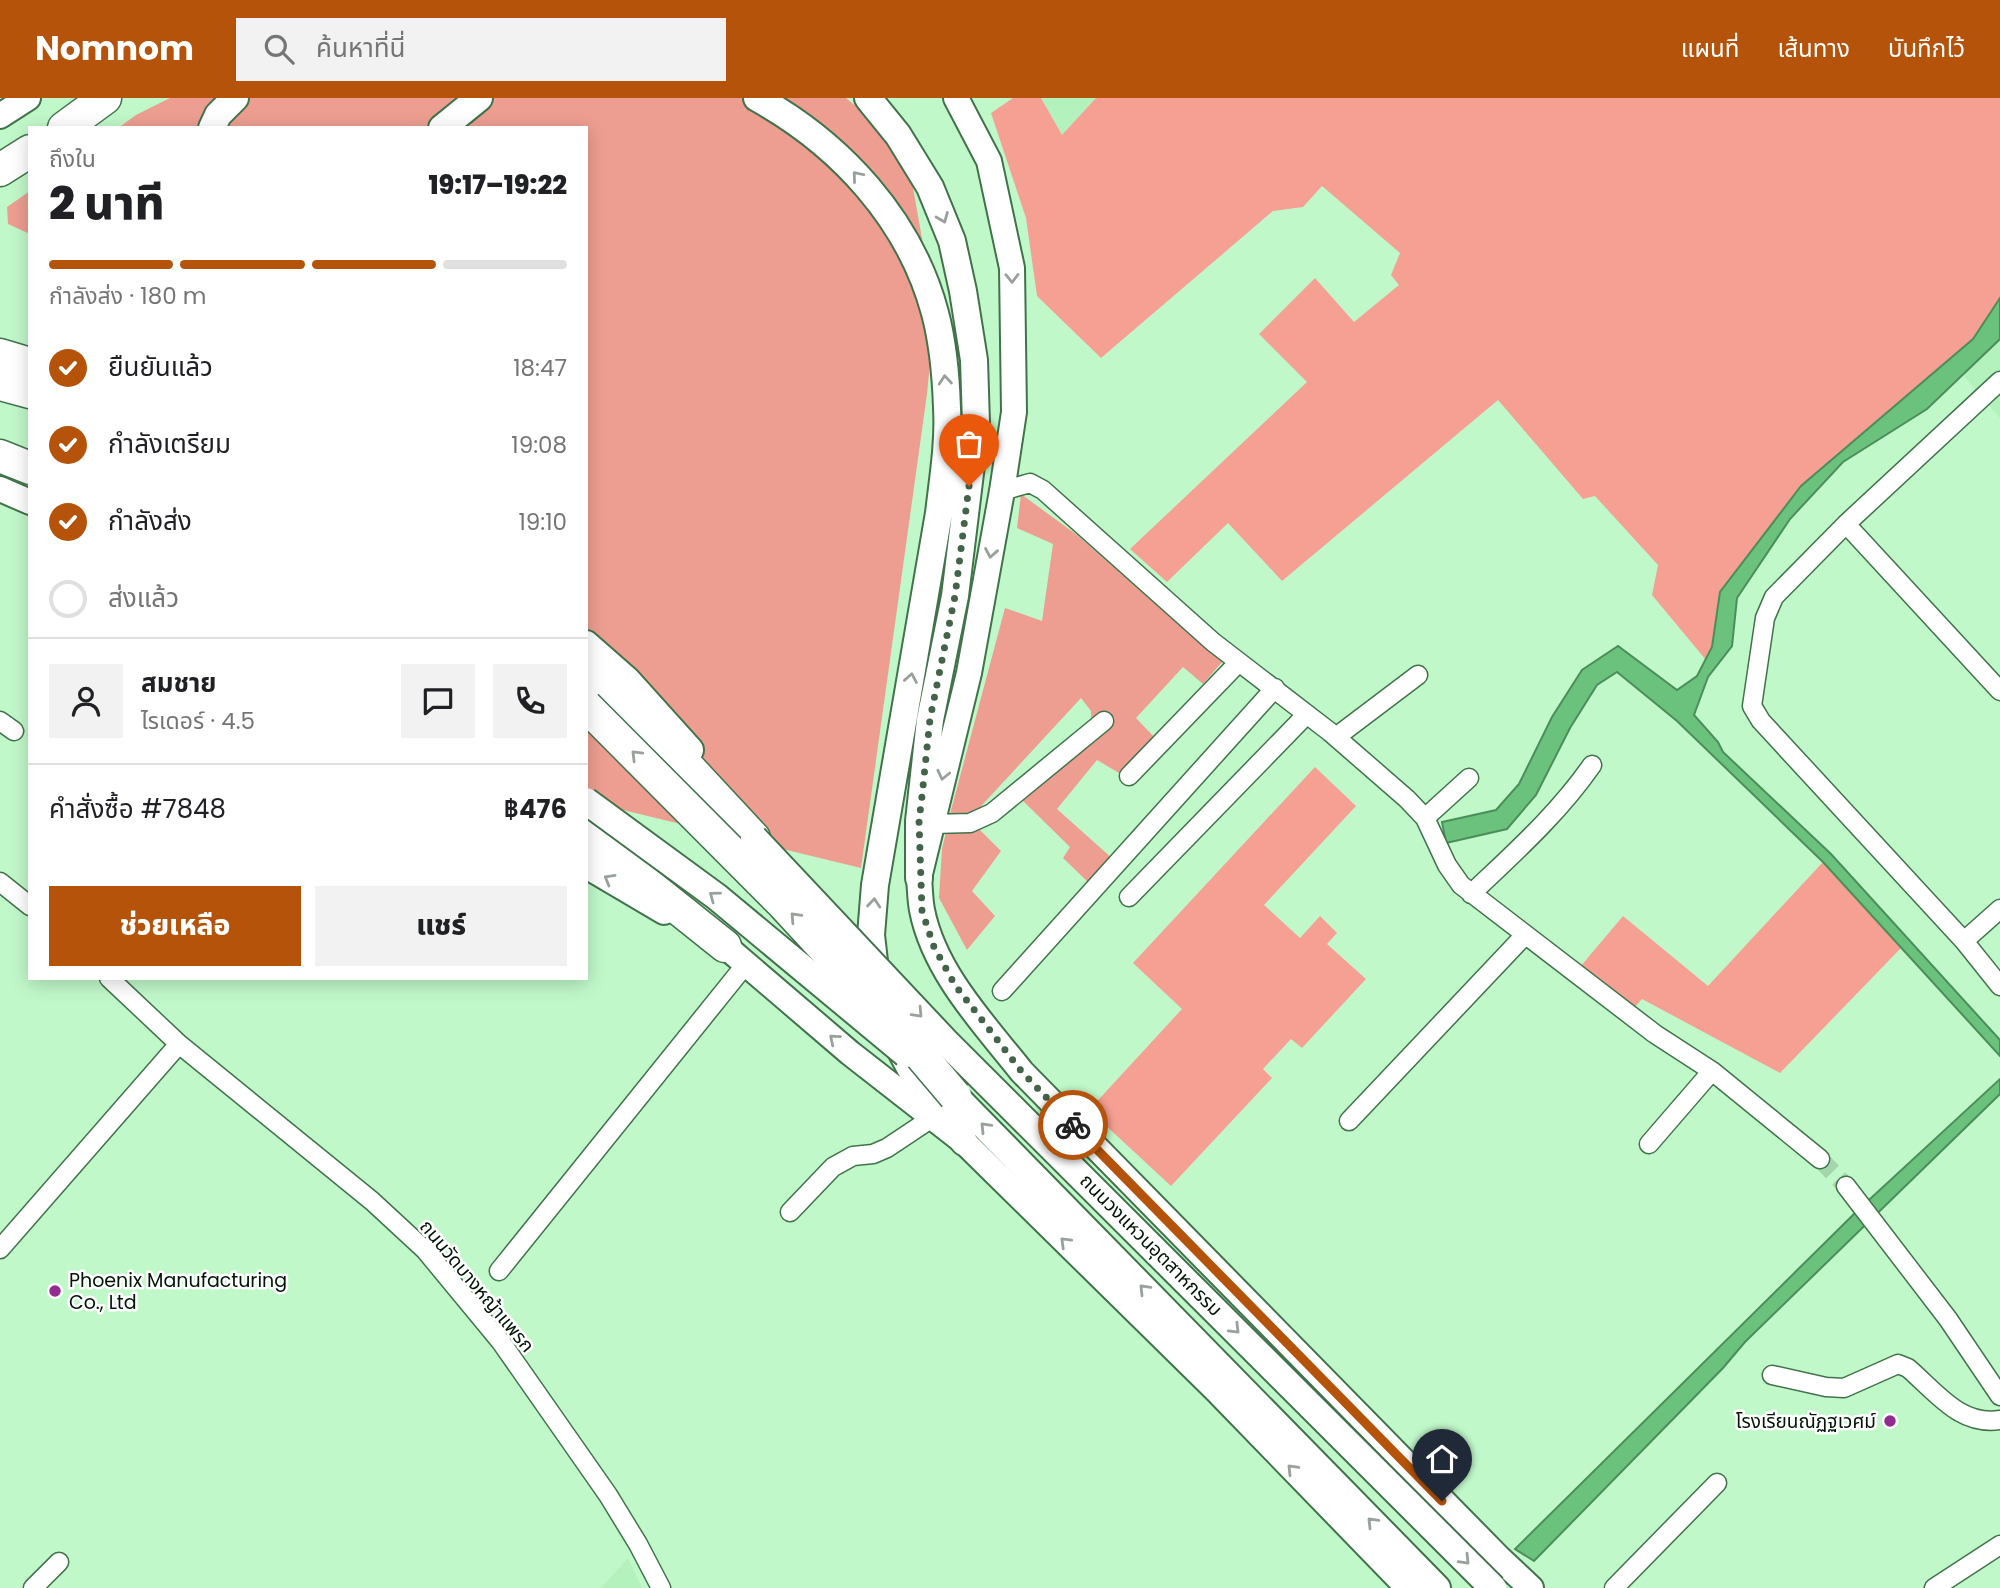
<!DOCTYPE html>
<html lang="th">
<head>
<meta charset="utf-8">
<style>
  body { margin:0; font-family:Poppins,"Noto Sans Thai",sans-serif; background:#f2f2f2; color:#202124; height:100vh; display:flex; flex-direction:column; font-size:26px; white-space:nowrap }
  * { box-sizing:border-box; margin:0 }
  p { font-size:23px; color:#757577 }
  .icon { flex:none; width:38px; height:38px; fill:none; stroke:currentColor; stroke-width:2; stroke-linecap:round; stroke-linejoin:round }
  .map { position:relative; flex:1; overflow:hidden }
  .drawer { position:absolute; left:28px; top:28px; width:560px; height:854px; display:flex; flex-direction:column; background:#fff; border-radius:0px; box-shadow:0 4px 18px #0003 }
  .drawer>* { flex:none }
  .pin { position:absolute; display:grid; place-items:center; width:60px; height:60px; color:#fff; margin:-72px -30px; border-radius:50% 50% 50% 0; rotate:-45deg; box-shadow:0 0 7px #0007 }
  .pin .icon { rotate:45deg }
  .courier { position:absolute; display:grid; place-items:center; width:70px; height:70px; margin:-35px; border:5px solid #b45309; border-radius:50%; background:#fff; color:#222; box-shadow:0 2px 9px #0007 }
  .head em { font-style:normal; font-weight:800 }
  .head div { display:flex; flex-direction:column-reverse }
  .head { display:flex; align-items:center; justify-content:space-between; height:119px; padding:0 21px }
  h1 { font-size:46px; font-weight:800; line-height:52px }
  .bar { display:grid; grid-template-columns:repeat(4,1fr); gap:10px 7px; align-content:center; height:84px; padding:0 21px }
  .bar i { height:9px; border-radius:5px; background:#e0e0e0 }
  .bar .active { background:#b45309 }
  .bar p { grid-column:span 4 }
  .line { display:flex; align-items:center; gap:18px; padding:0 21px; border-top:2px solid #e0e0e0 }
  .line div { flex:1 }
  .round { display:grid; place-items:center; flex:none; width:74px; height:74px; border-radius:0px; background:#f2f2f2 }
  ol { padding:0 21px; list-style:none }
  li { display:flex; align-items:center; gap:21px; height:77px }
  li p { margin-inline-start:auto }
  li .icon { padding:7px; border-radius:50%; background:#b45309; color:#fff; stroke-width:4 }
  li:last-child { color:#757577 }
  li i { width:38px; height:38px; border:4px solid #e0e0e0; border-radius:50% }
  .button { display:flex; gap:14px; margin-top:auto; padding:14px 21px }
  .button a { flex:1; height:80px; border-radius:0px; background:#b45309; color:#fff; font-size:28px; font-weight:800; line-height:80px; text-align:center }
  .button a+a { background:#f2f2f2; color:#202124 }
  header { display:flex; align-items:center; gap:42px; box-sizing:border-box; height:98px; padding:0 35px; background:#b45309; color:#fff }
  header strong { font-size:33px }
  nav { display:flex; gap:38px; margin-inline-start:auto; font-size:24px }
  .search { width:490px; height:63px; background:#f2f2f2; display:flex; align-items:center; gap:18px; box-sizing:border-box; padding:0 24px; border-radius:0px; color:#757577; font-size:26px }
  .map>svg:first-child { display:block }
  .built { fill:#b3f1bd }
  .green { fill:#ed9e91 }
  .forest { fill:#f6a093 }
  .water { fill:#6bc27d; stroke:#4b8e59; stroke-width:2 }
  .lines { fill:none; stroke-linecap:round; stroke-linejoin:round }
  .street-tunnel { stroke:#a4d6ac; stroke-width:18; stroke-dasharray:18 9; stroke-linecap:butt }
  .street-casing { stroke:#41734b; stroke-width:21 }
  .secondary-casing { stroke:#41734b; stroke-width:28 }
  .primary-casing { stroke:#41734b; stroke-width:30 }
  .highway-casing { stroke:#41734b; stroke-width:35 }
  .street { stroke:#fff; stroke-width:18 }
  .secondary { stroke:#fff; stroke-width:24 }
  .primary { stroke:#fff; stroke-width:26 }
  .highway { stroke:#fff; stroke-width:32 }
  .primary-bridge-casing { stroke:#41734b; stroke-width:30; stroke-linecap:butt }
  .highway-bridge-casing { stroke:#41734b; stroke-width:35; stroke-linecap:butt }
  .primary-bridge { stroke:#fff; stroke-width:26 }
  .highway-bridge { stroke:#fff; stroke-width:32 }
  .oneway { stroke:#99a19b }
  .done { stroke:#44644a; stroke-width:7; stroke-dasharray:0 12.6 }
  .route { stroke:#b45309; stroke-width:9 }
  .poi-dot { fill:#932c90; stroke:#fff; stroke-width:2.5 }
  .labels { text-anchor:middle; dominant-baseline:central; stroke-width:5; stroke-linejoin:round; paint-order:stroke }
  .street-label { font-size:19px; fill:#011405; stroke:#fff }
  .poi-label { font-size:19px; fill:#011405; stroke:#fff; text-anchor:start }
</style>
</head>
<body>
<header>
<strong>Nomnom</strong>
<div class="search"><svg class="icon" aria-label="search" viewBox="0 0 24 24"><circle cx="10" cy="10" r="6"/><path d="M15 15l6 6"/></svg>ค้นหาที่นี่</div>
<nav><a>แผนที่</a><a>เส้นทาง</a><a>บันทึกไว้</a></nav>
</header>
<div class="map">
<svg width="2000" height="1490" viewBox="0 0 2000 1490">
  <rect width="100%" height="100%" fill="#c1f8ca"/>
  <path class="built" d="M1041,0h55l-34,38z
    M2000,241v79l-37,-43z
    M628,1460l14,30h-41z"/>
  <path class="green" d="M170,0h676l60,50 29,164 -8,82 -66,474 -275,-67v-673h-468l18,-13z
    M30,93v43l-22,-10 -1,-17z
    M1021,396l56,41 145,127 -19,22 -20,-17 -47,51 21,22 -33,36 -27,-16 -40,49 57,51 -23,25 -28,-27 7,-11 -50,-49 4,-10 19,-4 49,-50 -1,-23 -10,-13 -109,118 -22,-2 55,-206 37,13 11,-77 -36,-16z
    M980,732l21,21 -29,40 23,25 -28,34 -28,-52 3,-49 4,-17z"/>
  <path class="forest" d="M1013,0h28l21,37 34,-37h904v200l-27,41 -172,148 -81,105 -8,55 -6,13 -54,-65 6,-30 -63,-69 -12,3 -85,-99 -216,181 -54,-58 -61,59 -37,-33 177,-167 -48,-48 56,-56 39,44 45,-37 -8,-10 9,-22 -78,-67 -19,21 -30,4 -172,147 -64,-62 -11,-78 -35,-105z
    M1315,669l41,39 -92,99 36,33 20,-22 17,17 -10,11 39,35 -64,69 -11,-9 -28,30 9,9 -101,108 -82,-76 93,-101 -49,-46z
    M1823,764l78,86 -121,125 -138,-74 -8,9 -54,-41 43,-51 85,70z"/>
  <path class="water" d="M2000,200v41l-73,70 -84,53 -53,57 -53,79 -5,48 -24,31 -14,38 24,27 5,10 108,102 169,186v16l-177,-194 -146,-141 -60,-49 -20,13 -27,43 -34,67 -29,34 -61,14 -4,-21 54,-12 23,-26 33,-67 30,-47 36,-24 59,44 20,-14 15,-29 8,-55 81,-106 172,-147z
    M2000,981v15l-255,248 -22,26 -189,193 -19,-12 342,-338z"/>
  <g class="lines">
    <path class="street-tunnel" d="M1820,1061l26,27"/>
    <g class="street-casing">
      <path id="street" d="M2000,283l-154,143 -72,73 -9,21 -13,88 9,15 203,220 36,45
        M1002,393l28,-8 13,7 170,152 117,90 77,67 18,19 22,47 14,20 194,149 57,37 108,88
        M1846,426l154,167
        M0,623l14,10
        M1336,639l82,-62
        M1129,678l110,-114
        M1425,720l44,-40
        M932,726l38,-1 22,-10 112,-92
        M0,784l30,24
        M1471,796c43,-41 87,-80 121,-129
        M1129,799l178,-183
        M1964,843l36,-32
        M109,880l70,66 193,157 53,49 76,92 107,153 30,49 23,44
        M1002,893l273,-303
        M1349,1023l176,-186
        M1649,1046l63,-73
        M1846,1088l102,133 52,77
        M790,1114l43,-45 20,-11 20,-2 14,-6 45,-30
        M0,1151l179,-205
        M499,1173l247,-307
        M1772,1277l54,12 18,1 54,-24 10,4c29,25 52,58 92,52
        M33,1490l26,-26
        M1614,1490l103,-105
        M1934,1490l66,-43"/>
    </g>
    <g class="secondary-casing">
      <path id="secondary" d="M956,0l33,63 23,107 2,144 -12,79 -33,182 -50,205c1,10 1,22 3,32 12,62 62,114 100,162l477,486 32,30
        M0,18l28,-18
        M0,391l30,13
        M586,768l78,46
        M711,841l14,7 125,107 114,89 252,248 192,198"/>
    </g>
    <g class="primary-casing">
      <path id="primary" d="M757,0c83,46 153,121 178,215 8,30 11,64 12,95 2,35 -4,70 -8,105l-64,372 -4,50 5,44
        M868,0l30,37 32,52 22,54 11,50 11,69 2,64 -21,172 -25,124 -11,101v57
        M212,30l6,-13 17,-17
        M442,30l37,-30
        M586,546l41,36 63,70
        M893,938l17,32 54,74
        M955,998l482,492"/>
    </g>
    <g class="highway-casing">
      <path id="highway" d="M64,30l41,-30
        M0,72l30,-19
        M0,257l30,9
        M0,286l30,8
        M0,358l30,12
        M586,570l77,72 91,98
        M586,737l139,111"/>
    </g>
    <use href="#street" class="street"/>
    <use href="#secondary" class="secondary"/>
    <use href="#primary" class="primary"/>
    <use href="#highway" class="highway"/>
    <g class="primary-bridge-casing">
      <path id="primary-bridge" d="M586,703l131,96 189,157
        M754,740l192,204 547,546"/>
    </g>
    <g class="highway-bridge-casing">
      <path id="highway-bridge" d="M586,608l197,198 111,120 61,72"/>
    </g>
    <use href="#primary-bridge" class="primary-bridge"/>
    <use href="#highway-bridge" class="highway-bridge"/>
  </g>
  <defs><path id="oneway-chevron" d="M-2-3.5L2.5 0L-2 3.5" fill="none" stroke-width="1.6" stroke-linecap="round" stroke-linejoin="round" transform="scale(1.75)"/></defs>
  <g class="oneway">
    <use href="#oneway-chevron" transform="translate(857 78) rotate(-130)"/>
    <use href="#oneway-chevron" transform="translate(943 120) rotate(68)"/>
    <use href="#oneway-chevron" transform="translate(1012 180) rotate(89)"/>
    <use href="#oneway-chevron" transform="translate(945 282) rotate(-95)"/>
    <use href="#oneway-chevron" transform="translate(991 455) rotate(100)"/>
    <use href="#oneway-chevron" transform="translate(911 580) rotate(-80)"/>
    <use href="#oneway-chevron" transform="translate(636 657) rotate(-135)"/>
    <use href="#oneway-chevron" transform="translate(943 677) rotate(103)"/>
    <use href="#oneway-chevron" transform="translate(609 781) rotate(-150)"/>
    <use href="#oneway-chevron" transform="translate(714 798) rotate(-143)"/>
    <use href="#oneway-chevron" transform="translate(874 805) rotate(-85)"/>
    <use href="#oneway-chevron" transform="translate(795 819) rotate(-133)"/>
    <use href="#oneway-chevron" transform="translate(918 915) rotate(47)"/>
    <use href="#oneway-chevron" transform="translate(834 941) rotate(-140)"/>
    <use href="#oneway-chevron" transform="translate(985 1029) rotate(-134)"/>
    <use href="#oneway-chevron" transform="translate(1065 1144) rotate(-136)"/>
    <use href="#oneway-chevron" transform="translate(1144 1191) rotate(-134)"/>
    <use href="#oneway-chevron" transform="translate(1235 1231) rotate(45)"/>
    <use href="#oneway-chevron" transform="translate(1292 1371) rotate(-134)"/>
    <use href="#oneway-chevron" transform="translate(1372 1424) rotate(-134)"/>
    <use href="#oneway-chevron" transform="translate(1465 1462) rotate(46)"/>
  </g>
  <g class="lines">
    <path class="done" d="M969,388l-14,110 -25,123 -8,77 -3,25 3,90 12,36 21,38 67,87 51,53"/>
    <path class="route" d="M1073,1027l369,376"/>
  </g>
  <g class="poi-dot">
    <circle cx="55" cy="1193" r="7"/>
    <circle cx="1890" cy="1323" r="7"/>
  </g>
  <g class="labels">
    <g class="street-label">
      <text transform="translate(1151 1147) rotate(45)">ถนนวงแหวนอุตสาหกรรม</text>
      <text transform="translate(477 1188) rotate(50)">ถนนวัดบางหญ้าแพรก</text>
    </g>
    <g class="poi-label">
      <text x="69" y="1182">Phoenix Manufacturing<tspan x="69" dy="22">Co., Ltd</tspan></text>
      <text x="1876" y="1323" text-anchor="end">โรงเรียนณัฏฐเวศม์</text>
    </g>
  </g>
</svg>
<div class="pin" style="left:969px;top:388px;background:#ea580c"><svg class="icon" aria-label="bag" viewBox="0 0 24 24"><path d="M5 8h14l-1 12H6zM9 8a3 3 0 0 1 6 0"/></svg></div>
<div class="pin" style="left:1442px;top:1403px;background:#1f2937"><svg class="icon" aria-label="home" viewBox="0 0 24 24"><path d="M3 11l9-7 9 7M6 9v11h12V9"/></svg></div>
<div class="courier" style="left:1073px;top:1027px"><svg class="icon" aria-label="bike" viewBox="0 0 24 24"><circle cx="6" cy="16" r="4"/><circle cx="18" cy="16" r="4"/><path d="M6 16l4-8h5l3 8M10 8l3 8H6M13 5h3"/></svg></div>
<section class="drawer">
<div class="head"><div><h1>2 นาที</h1><p>ถึงใน</p></div><em>19:17–19:22</em></div>
<div class="bar"><i class="active"></i><i class="active"></i><i class="active"></i><i></i><p>กำลังส่ง · 180 m</p></div>
<ol>
<li><svg class="icon" aria-label="check" viewBox="0 0 24 24"><path d="M5 12l5 5 9-10"/></svg>ยืนยันแล้ว<p>18:47</p></li>
<li><svg class="icon" aria-label="check" viewBox="0 0 24 24"><path d="M5 12l5 5 9-10"/></svg>กำลังเตรียม<p>19:08</p></li>
<li><svg class="icon" aria-label="check" viewBox="0 0 24 24"><path d="M5 12l5 5 9-10"/></svg>กำลังส่ง<p>19:10</p></li>
<li><i></i>ส่งแล้ว</li>
</ol>
<div class="line" style="height:126px"><a class="round"><svg class="icon" aria-label="person" viewBox="0 0 24 24"><circle cx="12" cy="8" r="4"/><path d="M4 21q1-7 8-7t8 7"/></svg></a><div><b>สมชาย</b><p>ไรเดอร์ · 4.5</p></div><a class="round"><svg class="icon" aria-label="chat" viewBox="0 0 24 24"><path d="M4 5h16v11H9l-5 4z"/></svg></a><a class="round"><svg class="icon" aria-label="phone" viewBox="0 0 24 24"><path d="M5 4h4l2 5-3 2q2 4 5 5l2-3 5 2v4C11 20 4 13 5 4z"/></svg></a></div>
<div class="line" style="height:91px"><div>คำสั่งซื้อ #7848</div><b>฿476</b></div>
<div class="button"><a>ช่วยเหลือ</a><a>แชร์</a></div>
</section>
</div>
</body>
</html>
